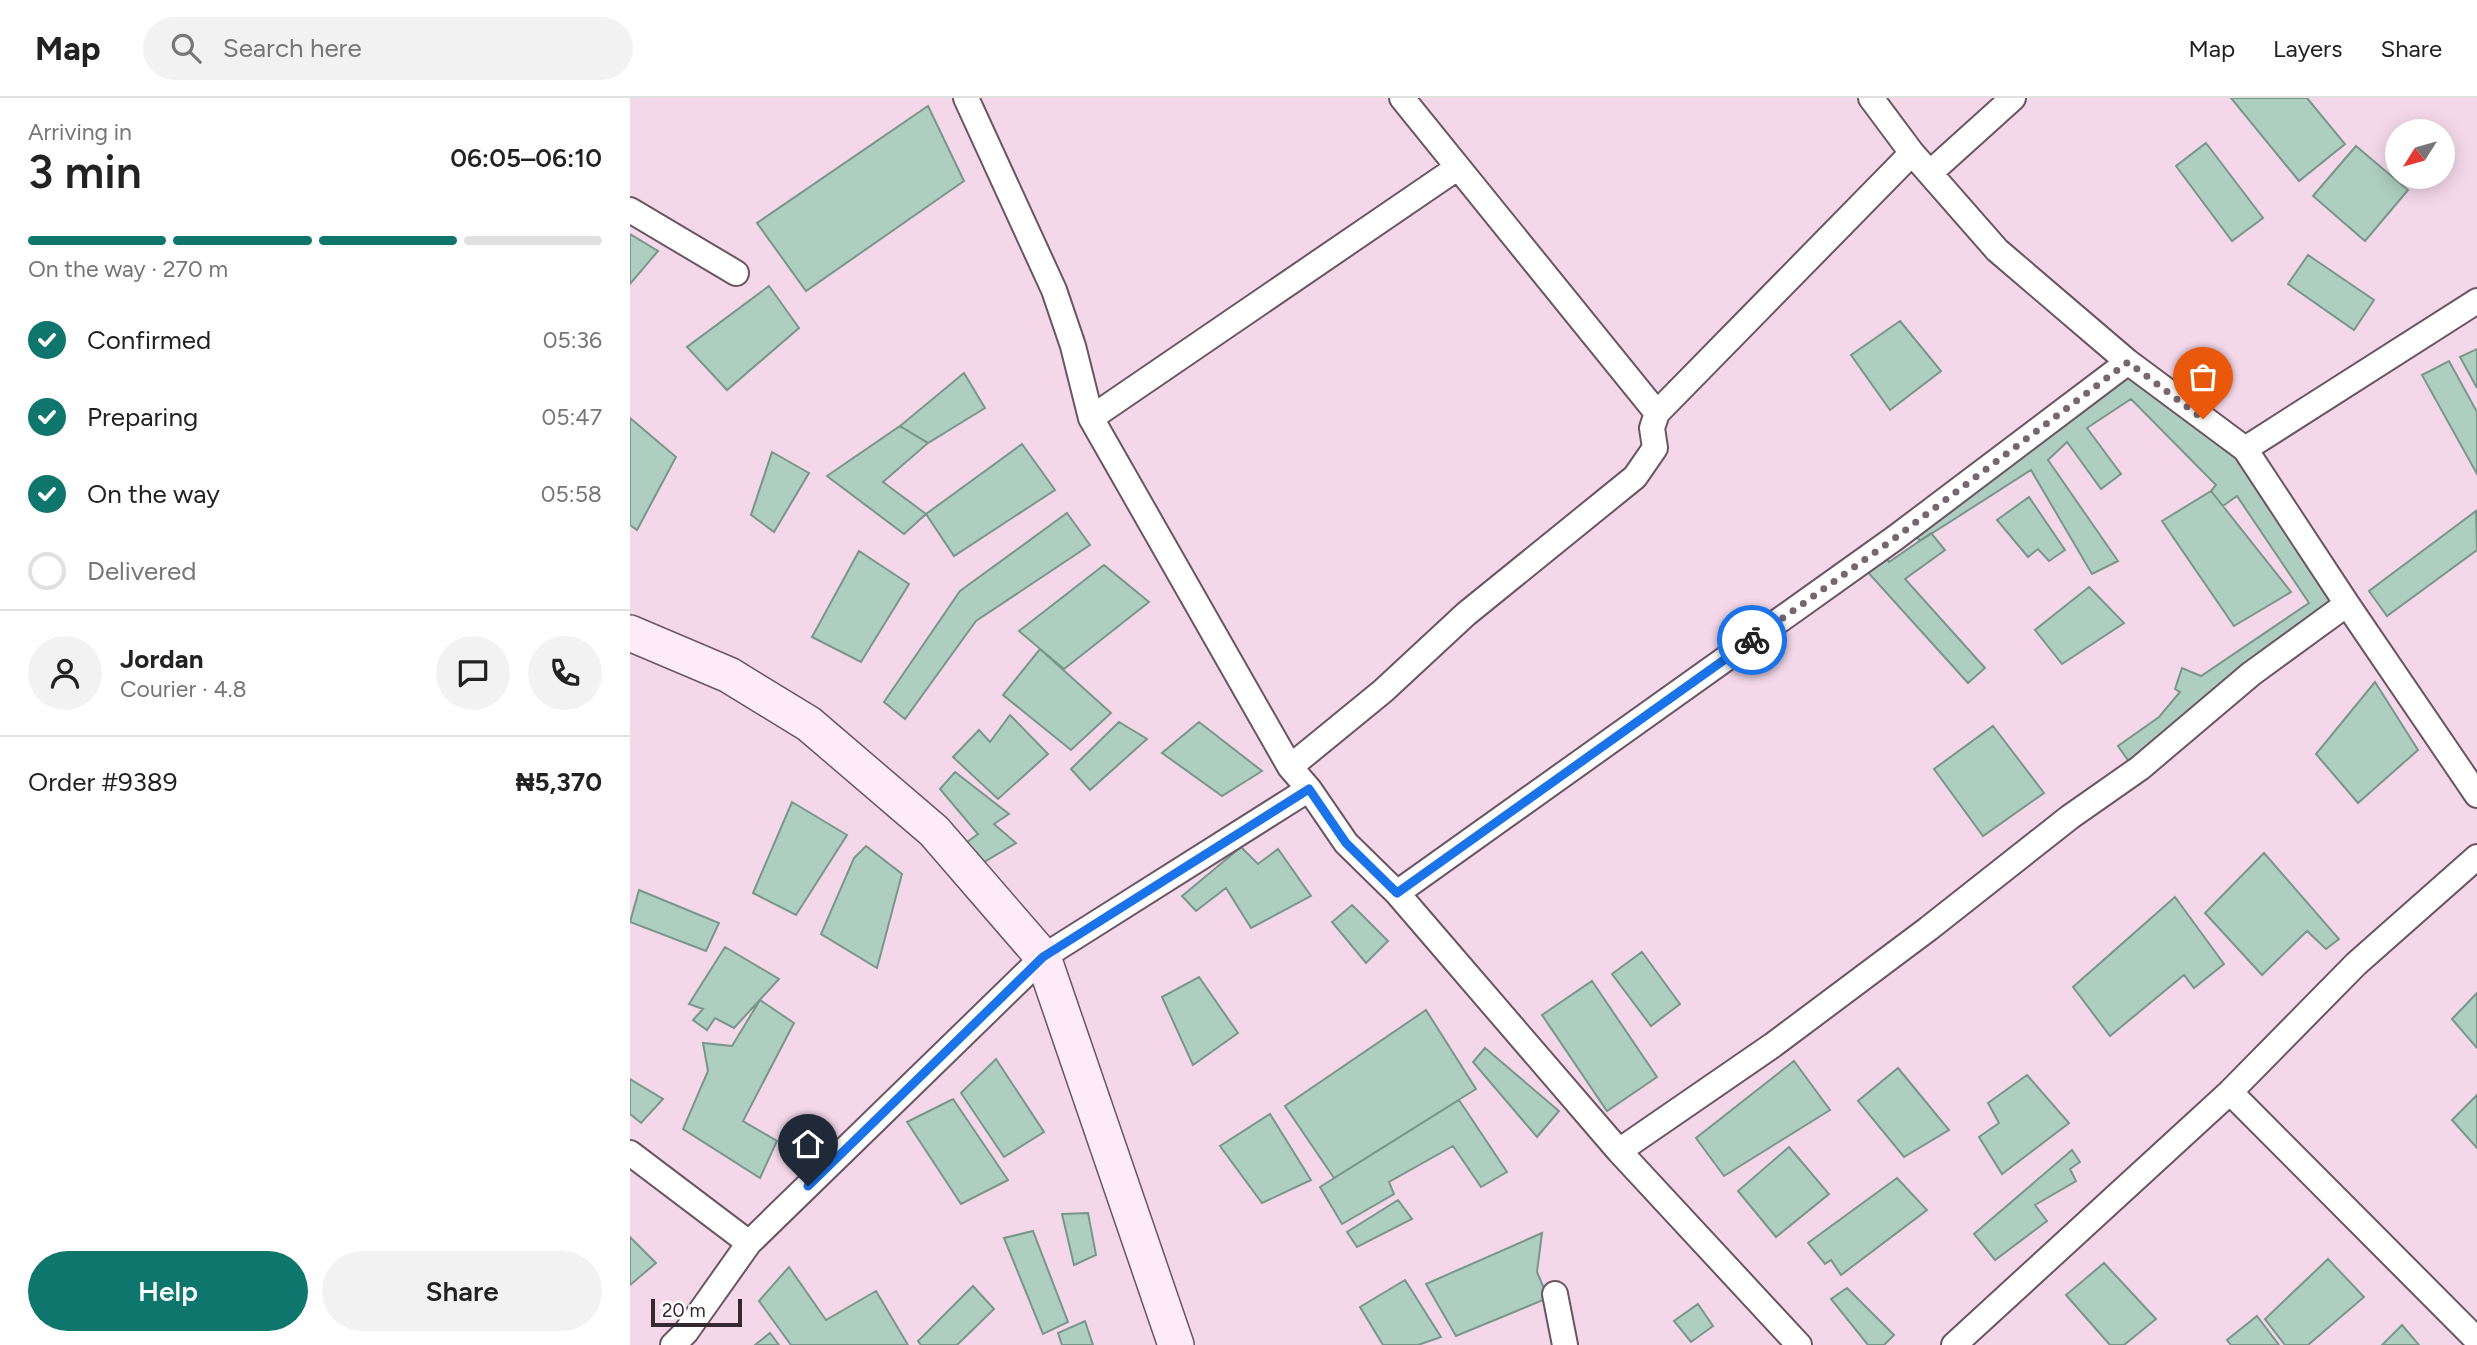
<!DOCTYPE html>
<html lang="en">
<head>
<meta charset="utf-8">
<style>
  body { margin:0; font-family:Figtree,sans-serif; background:#f2f2f2; color:#222; height:100vh; display:flex; flex-direction:column; font-size:26px; white-space:nowrap }
  * { box-sizing:border-box; margin:0 }
  p { font-size:23px; color:#767676 }
  .icon { flex:none; width:38px; height:38px; fill:none; stroke:currentColor; stroke-width:2; stroke-linecap:round; stroke-linejoin:round }
  .map { position:relative; flex:1; overflow:hidden }
  .sheet { display:flex; flex-direction:column; background:#fff; width:630px }
  .sheet>* { flex:none }
  .needle { width:46px; rotate:233deg }
  .tools { position:absolute; left:1755px; top:21px; display:grid; gap:14px }
  .tools a { display:grid; place-items:center; width:70px; height:70px; border-radius:50%; background:#fff; box-shadow:0 4px 18px #0003; font-size:35px }
  .scale { position:absolute; left:21px; bottom:18px; width:91px; box-sizing:border-box; padding-left:7px; border:4px solid #342930; border-top:0; font-size:19px; line-height:24px; white-space:nowrap; color:#342930; -webkit-text-stroke:5px #fff; paint-order:stroke }
  .pin { position:absolute; display:grid; place-items:center; width:60px; height:60px; color:#fff; margin:-72px -30px; border-radius:50% 50% 50% 0; rotate:-45deg; box-shadow:0 0 7px #0007 }
  .pin .icon { rotate:45deg }
  .courier { position:absolute; display:grid; place-items:center; width:70px; height:70px; margin:-35px; border:5px solid #1a73e8; border-radius:50%; background:#fff; color:#222; box-shadow:0 2px 9px #0007 }
  .head em { font-style:normal; font-weight:600 }
  .head div { display:flex; flex-direction:column-reverse }
  .head { display:flex; align-items:center; justify-content:space-between; height:119px; padding:0 28px }
  h1 { font-size:46px; font-weight:600; line-height:52px }
  .bar { display:grid; grid-template-columns:repeat(4,1fr); gap:10px 7px; align-content:center; height:84px; padding:0 28px }
  .bar i { height:9px; border-radius:5px; background:#e0e0e0 }
  .bar .selected { background:#0f766e }
  .bar p { grid-column:span 4 }
  .line { display:flex; align-items:center; gap:18px; padding:0 28px; border-top:2px solid #e0e0e0 }
  .line div { flex:1 }
  .round { display:grid; place-items:center; flex:none; width:74px; height:74px; border-radius:37px; background:#f2f2f2 }
  ol { padding:0 28px; list-style:none }
  li { display:flex; align-items:center; gap:21px; height:77px }
  li p { margin-inline-start:auto }
  li .icon { padding:7px; border-radius:50%; background:#0f766e; color:#fff; stroke-width:4 }
  li:last-child { color:#767676 }
  li i { width:38px; height:38px; border:4px solid #e0e0e0; border-radius:50% }
  .button { display:flex; gap:14px; margin-top:auto; padding:14px 28px }
  .button a { flex:1; height:80px; border-radius:42px; background:#0f766e; color:#fff; font-size:28px; font-weight:600; line-height:80px; text-align:center }
  .button a+a { background:#f2f2f2; color:#222 }
  header { display:flex; align-items:center; gap:42px; box-sizing:border-box; height:98px; padding:0 35px; background:#fff; border-bottom:2px solid #e0e0e0 }
  header strong { font-size:33px }
  nav { display:flex; gap:38px; margin-inline-start:auto; font-size:24px }
  .search { width:490px; height:63px; background:#f2f2f2; display:flex; align-items:center; gap:18px; box-sizing:border-box; padding:0 24px; border-radius:38px; color:#767676; font-size:26px }
  main { display:flex; flex:1; min-height:0 }
  .map>svg:first-child { display:block }
  .building { fill:#aecec1; stroke:#78978a; stroke-width:2 }
  .lines { fill:none; stroke-linecap:round; stroke-linejoin:round }
  .street-casing { stroke:#6b5463; stroke-width:28 }
  .secondary-casing { stroke:#6b5463; stroke-width:38 }
  .street { stroke:#fff; stroke-width:24 }
  .secondary { stroke:#feebf8; stroke-width:35 }
  .done { stroke:#776671; stroke-width:7; stroke-dasharray:0 12.6 }
  .route { stroke:#1a73e8; stroke-width:9 }
</style>
</head>
<body>
<header>
<strong>Map</strong>
<div class="search"><svg class="icon" aria-label="search" viewBox="0 0 24 24"><circle cx="10" cy="10" r="6"/><path d="M15 15l6 6"/></svg>Search here</div>
<nav><a>Map</a><a>Layers</a><a>Share</a></nav>
</header>
<main>
<section class="sheet">
<div class="head"><div><h1>3 min</h1><p>Arriving in</p></div><em>06:05–06:10</em></div>
<div class="bar"><i class="selected"></i><i class="selected"></i><i class="selected"></i><i></i><p>On the way · 270 m</p></div>
<ol>
<li><svg class="icon" aria-label="check" viewBox="0 0 24 24"><path d="M5 12l5 5 9-10"/></svg>Confirmed<p>05:36</p></li>
<li><svg class="icon" aria-label="check" viewBox="0 0 24 24"><path d="M5 12l5 5 9-10"/></svg>Preparing<p>05:47</p></li>
<li><svg class="icon" aria-label="check" viewBox="0 0 24 24"><path d="M5 12l5 5 9-10"/></svg>On the way<p>05:58</p></li>
<li><i></i>Delivered</li>
</ol>
<div class="line" style="height:126px"><a class="round"><svg class="icon" aria-label="person" viewBox="0 0 24 24"><circle cx="12" cy="8" r="4"/><path d="M4 21q1-7 8-7t8 7"/></svg></a><div><b>Jordan</b><p>Courier · 4.8</p></div><a class="round"><svg class="icon" aria-label="chat" viewBox="0 0 24 24"><path d="M4 5h16v11H9l-5 4z"/></svg></a><a class="round"><svg class="icon" aria-label="phone" viewBox="0 0 24 24"><path d="M5 4h4l2 5-3 2q2 4 5 5l2-3 5 2v4C11 20 4 13 5 4z"/></svg></a></div>
<div class="line" style="height:91px"><div>Order #9389</div><b>₦5,370</b></div>
<div class="button"><a>Help</a><a>Share</a></div>
</section>
<div class="map">
<svg width="1847" height="1247" viewBox="0 0 1847 1247">
  <rect width="100%" height="100%" fill="#f4d8e9"/>
  <path class="building" d="M1601,0h76l38,46 -46,37z
    M298,8l36,75 -158,110 -49,-68z
    M1576,45l57,75 -31,23 -56,-75z
    M1726,48l52,44 -43,51 -52,-45z
    M0,136l28,17 -28,33z
    M1678,157l66,45 -20,30 -66,-46z
    M139,188l30,42 -72,62 -40,-43z
    M1270,223l41,50 -51,39 -39,-55z
    M1847,251v39l-17,-31z
    M1819,263l28,51v62l-55,-99z
    M1503,271l100,75 104,154 -98,69 -70,70 -37,29 -14,-20 41,-29 21,-25 -5,-3 7,-21 19,8 108,-73 -72,-107 -14,10 -12,-15 5,-6 -85,-86 -44,29 34,46 -20,15 -34,-47 -19,18 70,101 -26,13 -61,-104 -111,71 -10,-13z
    M334,275l21,35 -57,35 -28,-17z
    M0,320l46,39 -39,73 -7,-5z
    M270,328l28,17 -45,39 43,32 -22,20 -77,-58z
    M392,346l33,46 -101,66 -28,-42z
    M142,354l37,21 -35,59 -23,-17z
    M1581,393l80,101 -57,34 -72,-105z
    M1399,399l36,53 -16,11 -11,-12 -10,8 -31,-37z
    M1846,413l1,39 -90,66 -18,-25z
    M437,415l23,32 -114,76 -71,98 -21,-17 76,-111z
    M1301,435l14,17 -40,29 80,89 -17,15 -104,-115 20,-14 5,8z
    M229,453l50,33 -48,78 -49,-25z
    M474,467l45,37 -85,67 -45,-38z
    M1459,489l35,36 -62,41 -27,-34z
    M410,551l71,64 -40,37 -68,-55z
    M1745,584l43,68 -60,53 -42,-49z
    M380,617l38,39 -50,45 -45,-42 26,-27 11,12z
    M489,624l28,17 -57,51 -19,-21z
    M569,624l63,49 -40,25 -60,-43z
    M1363,628l51,67 -61,43 -49,-67z
    M325,674l54,42 -15,10 22,19 -37,22 -19,-18 18,-13 -38,-45z
    M162,704l55,33 -51,80 -43,-22z
    M236,748l36,28 -25,94 -56,-34 33,-76z
    M611,749l17,17 20,-15 33,47 -60,32 -25,-40 -30,23 -14,-15z
    M1634,755l75,86 -13,10 -19,-18 -45,44 -57,-62z
    M9,792l80,33 -13,28 -76,-29z
    M1545,799l49,67 -30,24 -10,-13 -74,61 -37,-49z
    M722,807l36,36 -22,22 -34,-41z
    M95,849l54,32 -45,49 -19,-10 -8,12 -14,-10 10,-11 -14,-5z
    M1012,854l38,52 -29,22 -39,-52z
    M569,879l39,56 -45,32 -31,-68z
    M962,883l65,96 -50,34 -65,-96z
    M1847,895v55l-25,-29z
    M130,902l34,23 -51,98 34,20 -17,37 -77,-49 25,-58 -5,-28 29,3z
    M796,912l50,79 -142,89 -49,-72z
    M855,950l74,63 -22,26 -64,-75z
    M366,961l48,73 -40,25 -43,-64z
    M1164,963l36,49 -106,66 -28,-38z
    M1268,970l51,62 -45,27 -46,-56z
    M1397,977l42,48 -67,51 -23,-37 20,-14 -11,-20z
    M0,981l33,20 -22,24 -11,-9z
    M1847,997v53l-25,-28z
    M323,1001l55,81 -47,24 -54,-82z
    M829,1002l48,72 -26,15 -28,-41 -64,36 5,12 -52,30 -22,-37z
    M640,1016l41,66 -49,23 -42,-57z
    M1159,1049l40,47 -53,43 -38,-46z
    M1442,1052l8,12 -10,7 6,12 -41,24 12,16 -52,39 -21,-26z
    M1267,1080l30,32 -86,65 -10,-15 -6,4 -17,-21z
    M768,1102l14,19 -55,28 -10,-15z
    M458,1115l8,42 -22,10 -12,-51z
    M403,1133l35,91 -25,12 -39,-96z
    M912,1135l-5,39 11,26 -92,38 -30,-52z
    M0,1139l26,26 -26,22z
    M1698,1161l36,38 -56,48h-23l-20,-26z
    M1474,1165l52,56 -32,26h-14l-44,-50z
    M159,1169l37,53 50,-29 32,54h-117l-32,-44z
    M775,1182l36,57 -23,8h-35l-23,-38z
    M343,1188l21,23 -37,36h-36l-3,-4z
    M1217,1190l47,47 -10,10h-16l-37,-46z
    M1068,1206l15,22 -22,16 -17,-21z
    M1627,1218l22,29h-48l-4,-5z
    M455,1223l8,24h-31l-4,-12z
    M1772,1227l17,20h-37z
    M140,1235l9,12h-24z"/>
  <g class="lines">
    <g class="street-casing">
      <path id="street" d="M336,0l88,192 19,56 18,72 199,349 19,22 37,54 51,50 222,258 180,194
        M772,0l255,315
        M1241,0l41,55 85,97 131,112 117,87 102,155 130,191
        M1301,74l82,-74
        M0,112l106,63
        M461,320l366,-250
        M1615,351l232,-148
        M660,669l93,-76 83,-77 169,-137 20,-29 -3,-20 5,-15 255,-260
        M767,795l498,-355 233,-176
        M1600,994l247,248
        M989,1053l154,-106 155,-116 142,-112 70,-49 111,-94 96,-70
        M0,1055l119,90
        M925,1196l10,51
        M43,1247l13,-13 63,-89 294,-286 266,-168
        M1324,1247l276,-253 126,-128 121,-107"/>
    </g>
    <g class="secondary-casing">
      <path id="secondary" d="M0,535l99,42 80,49 125,107 109,126 133,388"/>
    </g>
    <use href="#street" class="street"/>
    <use href="#secondary" class="secondary"/>
  </g>
  <g class="lines">
    <path class="done" d="M1122,542l143,-102 233,-176 75,57"/>
    <path class="route" d="M178,1088l235,-229 266,-168 37,54 51,50 355,-253"/>
  </g>
</svg>
<div class="tools">
<a><svg class="needle" viewBox="-14 -14 28 28"><path d="M0-13l5 13h-10z" fill="#e53935"/><path d="M0 13l5-13h-10z" fill="#767676"/></svg></a>
</div>
<div class="scale">20 m</div>
<div class="pin" style="left:1573px;top:321px;background:#ea580c"><svg class="icon" aria-label="bag" viewBox="0 0 24 24"><path d="M5 8h14l-1 12H6zM9 8a3 3 0 0 1 6 0"/></svg></div>
<div class="pin" style="left:178px;top:1088px;background:#1f2937"><svg class="icon" aria-label="home" viewBox="0 0 24 24"><path d="M3 11l9-7 9 7M6 9v11h12V9"/></svg></div>
<div class="courier" style="left:1122px;top:542px"><svg class="icon" aria-label="bike" viewBox="0 0 24 24"><circle cx="6" cy="16" r="4"/><circle cx="18" cy="16" r="4"/><path d="M6 16l4-8h5l3 8M10 8l3 8H6M13 5h3"/></svg></div>
</div>
</main>
</body>
</html>
